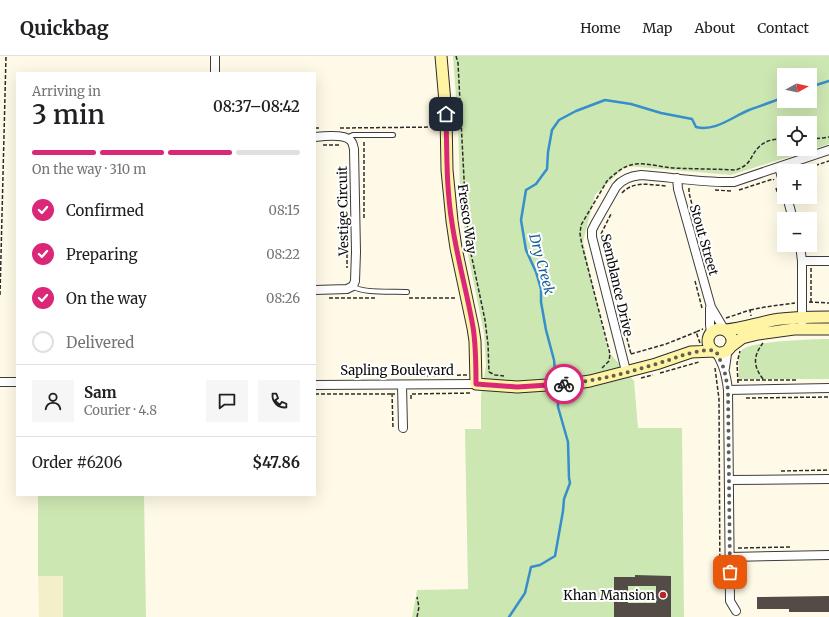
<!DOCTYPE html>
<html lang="en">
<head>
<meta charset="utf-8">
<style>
  body { margin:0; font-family:Merriweather,serif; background:#f6f6f6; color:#202124; height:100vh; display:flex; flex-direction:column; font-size:15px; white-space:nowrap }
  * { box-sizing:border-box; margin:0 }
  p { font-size:13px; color:#757577 }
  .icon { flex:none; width:22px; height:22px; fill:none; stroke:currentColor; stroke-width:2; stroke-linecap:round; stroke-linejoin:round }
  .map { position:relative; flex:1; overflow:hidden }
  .drawer { position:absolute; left:16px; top:16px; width:300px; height:424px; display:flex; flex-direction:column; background:#fff; border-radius:0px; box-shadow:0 4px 16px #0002 }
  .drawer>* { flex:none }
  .needle { width:26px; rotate:82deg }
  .tools { position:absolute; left:777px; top:12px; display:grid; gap:8px }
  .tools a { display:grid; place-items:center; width:40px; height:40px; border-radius:0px; background:#fff; box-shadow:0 4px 16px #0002; font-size:20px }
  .pin { position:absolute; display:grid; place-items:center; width:34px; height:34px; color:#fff; margin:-17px; border-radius:8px; box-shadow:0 2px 6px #0006 }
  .courier { position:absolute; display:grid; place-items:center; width:40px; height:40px; margin:-20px; border:3px solid #db2777; border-radius:50%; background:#fff; color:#222; box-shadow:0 1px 5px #0007 }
  .overview em { font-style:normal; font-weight:600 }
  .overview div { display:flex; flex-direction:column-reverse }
  .overview { display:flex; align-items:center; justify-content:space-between; height:68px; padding:0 16px }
  h1 { font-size:26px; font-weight:600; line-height:30px }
  .bar { display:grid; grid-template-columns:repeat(4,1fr); gap:6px 4px; align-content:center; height:48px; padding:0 16px }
  .bar i { height:5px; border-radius:3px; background:#e0e0e0 }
  .bar .on { background:#db2777 }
  .bar p { grid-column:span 4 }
  .line { display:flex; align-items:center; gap:10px; padding:0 16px; border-top:1px solid #e0e0e0 }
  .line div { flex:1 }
  .round { display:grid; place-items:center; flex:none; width:42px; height:42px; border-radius:0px; background:#f6f6f6 }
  ol { padding:0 16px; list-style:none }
  li { display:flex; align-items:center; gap:12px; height:44px }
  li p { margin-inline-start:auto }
  li .icon { padding:4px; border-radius:50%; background:#db2777; color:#fff; stroke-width:4 }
  li:last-child { color:#757577 }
  li i { width:22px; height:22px; border:2px solid #e0e0e0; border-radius:50% }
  header { display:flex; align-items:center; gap:24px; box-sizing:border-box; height:56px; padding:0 20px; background:#fff; border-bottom:1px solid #e0e0e0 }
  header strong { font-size:19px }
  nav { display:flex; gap:22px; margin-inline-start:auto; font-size:14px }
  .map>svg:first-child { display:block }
  .farmland { fill:#f3efc8 }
  .green { fill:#cde7b2; fill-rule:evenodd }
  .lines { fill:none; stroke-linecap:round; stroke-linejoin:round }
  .stream { stroke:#368eca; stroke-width:2.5 }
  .building { fill:#524b46; fill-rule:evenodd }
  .lane-casing { stroke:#3d3d3d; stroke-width:6 }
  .street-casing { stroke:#3d3d3d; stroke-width:10 }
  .secondary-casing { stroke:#2c2c2c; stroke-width:13 }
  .path { stroke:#2c2c2c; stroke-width:1.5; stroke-dasharray:4 2; stroke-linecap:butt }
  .lane { stroke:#fff; stroke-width:4 }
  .street { stroke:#fff; stroke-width:8 }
  .secondary { stroke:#fef4a3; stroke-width:11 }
  .done { stroke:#605e57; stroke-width:4; stroke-dasharray:0 7.2 }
  .route { stroke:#db2777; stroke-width:5 }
  .poi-dot { fill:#b5262c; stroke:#fff; stroke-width:1.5 }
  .labels { text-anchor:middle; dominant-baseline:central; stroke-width:4; stroke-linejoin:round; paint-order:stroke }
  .street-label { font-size:13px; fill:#0a0a0a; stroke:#fff }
  .poi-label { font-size:13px; fill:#0a0a0a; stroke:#fff; text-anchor:end }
  .water-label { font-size:14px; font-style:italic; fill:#175e97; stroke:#fff }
</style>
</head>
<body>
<header>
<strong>Quickbag</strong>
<nav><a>Home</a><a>Map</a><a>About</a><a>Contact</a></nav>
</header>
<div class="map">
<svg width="829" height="561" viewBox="0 0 829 561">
  <rect width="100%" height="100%" fill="#fffae7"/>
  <path class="farmland" d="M63,519v42h-24l-1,-41z"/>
  <path class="green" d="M453,0h376v88l-98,31 -105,-9 -31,29 -12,47 25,109 26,30 4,47h44l2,189h-272l4,-20 1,-7 51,-1 -3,-160h16v-33l5,-31 -2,-32 -18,-88 -6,-55 -2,-66zM784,19h26v26h-26zM784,67h26v26h-26z
    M829,283v40h-90c0,-7 -2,-22 2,-28 5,-10 75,-12 88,-12z
    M38,439h106l2,122h-83v-41h-25z"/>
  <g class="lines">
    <path class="stream" d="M810,31l19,-6
      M556,325l-2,-21 -8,-30 -5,-28v-13l-5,-17 -10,-22 -5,-30 5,-30 10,-6 11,-15 1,-17 4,-22 7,-10 17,-9 29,-11 26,4 30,9 31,6 4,8c19,5 36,-10 53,-17 11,-4 23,-8 35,-13
      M509,561l16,-24 6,-26 9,-2 15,-9 8,-45 1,-12 6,-16 -1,-5 -1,-36 -10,-35v-12l-1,-7"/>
  </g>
  <path class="building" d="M635,519l36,1v41h-57v-40h21zM628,530h28v17h-28z
    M829,540v16h-40v-3h-32v-12z"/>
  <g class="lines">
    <g class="lane-casing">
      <path id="lane" d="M347,82l6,-3h40
        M353,230c8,8 42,5 54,6"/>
    </g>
    <g class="street-casing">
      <path id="street" d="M215,0v17
        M315,81c9,-1 29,-3 35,3 3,2 3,6 4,9l2,103 -1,29 -2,5 -6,3 -32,1
        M779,111l5,18
        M677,122l1,11 33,118 13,22
        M787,141l6,22
        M800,189l2,16v61
        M802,205h27
        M710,252v17l1,8
        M716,296c8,14 10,22 12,38l2,211 6,10
        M725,312l2,-14 2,-6
        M626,315l-34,-134v-7l3,-6 21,-37c6,-8 14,-11 25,-12 30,2 63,8 93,7l95,-32
        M0,326h17
        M315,329l161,-1
        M402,329l1,43
        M728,334l101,-2
        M729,424l100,-1
        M730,501l99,-2"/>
    </g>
    <g class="secondary-casing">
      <path id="secondary" d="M441,0l5,58 1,56 5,51 4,27 17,80 2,13 1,43 41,3 60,-4 13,-2 66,-17 35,-12 23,-1
        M708 285a12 12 0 1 1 24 0a12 12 0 1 1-24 0Z
        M725,274c17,-1 32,-7 49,-10 18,-3 36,-3 55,-3
        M730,291l12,-9 16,-4 36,-5h35"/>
    </g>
    <path class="path" d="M456,0l2,7 2,38 5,97 4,46 16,76 3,24 1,28
      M315,72h5
      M340,72l98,-1
      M810,83l13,-1 6,-1
      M323,89h17
      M798,115l31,-10
      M689,132v5l15,57
      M776,132l3,10
      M715,134l16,1
      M739,134l34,-11 1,1
      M622,137c12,-13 29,-8 45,-7
      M347,162v50
      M364,162v-76
      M601,178l10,-20
      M609,212l22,86h-1
      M811,212v34
      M695,225l7,27
      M0,239l6,-239
      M329,242h46
      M409,242h48
      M809,246l20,1
      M750,254l15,-3 30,-4
      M726,262l24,-8 1,6
      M700,287l-4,-11 7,-3
      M631,298l35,-10 30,-12
      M602,312l7,-7 1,-7 -28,-109 -2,-11 1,-9 26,-44c8,-8 18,-16 29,-17 12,-1 25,3 37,4 21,1 42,1 63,2 16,-6 13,-12 22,-22 7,-8 16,-9 26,-9
      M715,312l4,31 1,189
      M489,316l6,3 9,1
      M660,317l39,-11
      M409,320l59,-1
      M641,322l12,-3
      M763,323c-10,-13 -10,-23 0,-36
      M738,324h58
      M738,327l-1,-20 3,-12
      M392,337l1,35
      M315,338h80
      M746,342l83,-1
      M411,343v-5l61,-1
      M781,415l48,-1
      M738,492l53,-1
      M417,561l2,-10 -2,-10"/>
    <use href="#lane" class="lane"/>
    <use href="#street" class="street"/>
    <use href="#secondary" class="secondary"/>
  </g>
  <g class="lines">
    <path class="done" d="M564,328c35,-3 74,-14 108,-25 7,-3 39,-13 44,-7 2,2 2,4 3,6 6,10 7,21 9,32l2,182"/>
    <path class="route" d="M446,58c1,36 0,73 6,109 5,35 15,69 21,104 3,19 3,38 3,57l41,3 47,-3"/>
  </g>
  <circle class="poi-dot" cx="663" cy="539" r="4"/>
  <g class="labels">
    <g class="street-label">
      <text transform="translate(343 155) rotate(-91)">Vestige Circuit</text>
      <text transform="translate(467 163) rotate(82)">Fresco Way</text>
      <text transform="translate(704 184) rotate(74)">Stout Street</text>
      <text transform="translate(617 229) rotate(77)">Semblance Drive</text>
      <text x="397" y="314">Sapling Boulevard</text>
    </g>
    <g class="poi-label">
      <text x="655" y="539">Khan Mansion</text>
    </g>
    <g class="water-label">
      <text transform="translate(542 208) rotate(75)">Dry Creek</text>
    </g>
  </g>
</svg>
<div class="tools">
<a><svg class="needle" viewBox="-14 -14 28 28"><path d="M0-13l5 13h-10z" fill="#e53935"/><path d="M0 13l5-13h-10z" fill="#757577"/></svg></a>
<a><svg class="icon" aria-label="locate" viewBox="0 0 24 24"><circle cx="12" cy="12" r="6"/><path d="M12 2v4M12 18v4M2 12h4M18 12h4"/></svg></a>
<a>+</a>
<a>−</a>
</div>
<div class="pin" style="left:730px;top:516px;background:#ea580c"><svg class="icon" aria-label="bag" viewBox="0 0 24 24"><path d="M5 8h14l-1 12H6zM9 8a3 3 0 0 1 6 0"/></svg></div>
<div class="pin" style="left:446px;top:58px;background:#1f2937"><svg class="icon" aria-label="home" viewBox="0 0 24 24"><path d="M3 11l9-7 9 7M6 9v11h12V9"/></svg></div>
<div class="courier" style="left:564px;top:328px"><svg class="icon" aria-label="bike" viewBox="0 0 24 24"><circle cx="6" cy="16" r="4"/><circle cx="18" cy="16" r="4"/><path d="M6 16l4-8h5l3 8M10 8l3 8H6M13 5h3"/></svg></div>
<section class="drawer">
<div class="overview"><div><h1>3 min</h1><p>Arriving in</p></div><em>08:37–08:42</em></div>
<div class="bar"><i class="on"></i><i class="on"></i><i class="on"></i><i></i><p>On the way · 310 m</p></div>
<ol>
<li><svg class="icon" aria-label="check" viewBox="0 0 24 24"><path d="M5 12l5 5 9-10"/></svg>Confirmed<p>08:15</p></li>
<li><svg class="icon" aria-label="check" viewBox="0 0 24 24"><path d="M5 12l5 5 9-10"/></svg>Preparing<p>08:22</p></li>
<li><svg class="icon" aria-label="check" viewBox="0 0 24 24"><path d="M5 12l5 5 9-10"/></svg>On the way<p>08:26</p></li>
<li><i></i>Delivered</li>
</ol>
<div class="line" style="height:72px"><a class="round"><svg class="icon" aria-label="person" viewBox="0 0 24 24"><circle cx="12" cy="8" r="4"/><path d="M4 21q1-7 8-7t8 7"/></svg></a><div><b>Sam</b><p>Courier · 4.8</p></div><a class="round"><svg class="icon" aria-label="chat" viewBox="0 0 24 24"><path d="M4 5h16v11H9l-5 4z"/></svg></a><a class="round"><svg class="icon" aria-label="phone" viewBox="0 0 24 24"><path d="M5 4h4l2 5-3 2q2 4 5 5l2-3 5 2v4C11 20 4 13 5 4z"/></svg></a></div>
<div class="line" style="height:52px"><div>Order #6206</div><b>$47.86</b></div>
</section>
</div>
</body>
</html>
